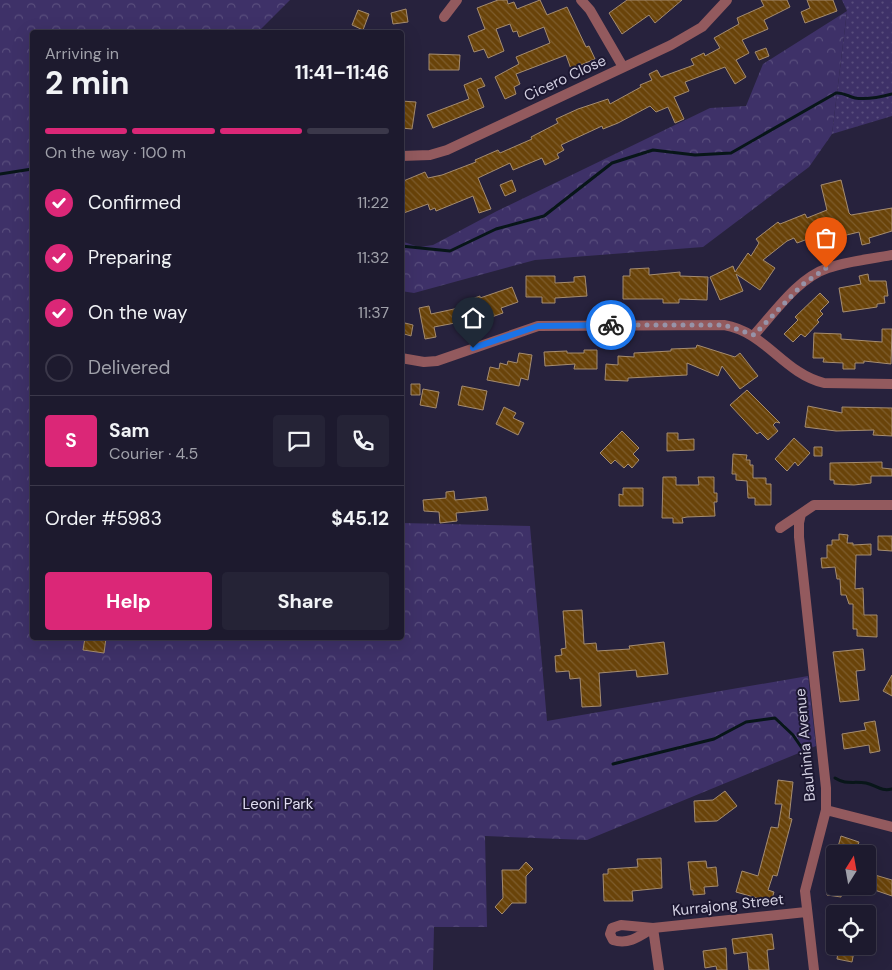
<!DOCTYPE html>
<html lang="en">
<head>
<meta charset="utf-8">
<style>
  body { margin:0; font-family:"DM Sans",sans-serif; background:#252336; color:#f1f3f6; height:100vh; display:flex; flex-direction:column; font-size:19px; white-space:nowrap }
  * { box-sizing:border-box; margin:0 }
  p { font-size:16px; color:#a0a1aa }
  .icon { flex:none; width:28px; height:28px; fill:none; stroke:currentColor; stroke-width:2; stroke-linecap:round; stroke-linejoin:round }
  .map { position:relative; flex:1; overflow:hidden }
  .sheet { position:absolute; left:30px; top:30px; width:374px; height:610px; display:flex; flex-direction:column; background:#1d1a2e; border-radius:5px; box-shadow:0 5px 20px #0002,0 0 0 1px #3b384a }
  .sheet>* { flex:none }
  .needle { width:32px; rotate:11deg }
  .buttons { position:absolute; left:826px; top:845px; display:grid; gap:10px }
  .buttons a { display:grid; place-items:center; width:50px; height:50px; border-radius:5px; background:#1d1a2e; box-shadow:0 5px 20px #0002,0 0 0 1px #3b384a; font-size:25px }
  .pin { position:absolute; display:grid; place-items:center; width:42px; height:42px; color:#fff; margin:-51px -21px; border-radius:50% 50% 50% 0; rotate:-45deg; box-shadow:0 0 5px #0007 }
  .pin .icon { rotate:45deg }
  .courier { position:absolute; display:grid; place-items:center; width:50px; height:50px; margin:-25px; border:4px solid #1a73e8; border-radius:50%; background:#fff; color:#222; box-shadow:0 1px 6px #0007 }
  .head em { font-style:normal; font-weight:700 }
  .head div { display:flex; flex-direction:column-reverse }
  .head { display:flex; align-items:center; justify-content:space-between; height:85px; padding:0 15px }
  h1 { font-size:32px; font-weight:700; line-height:38px }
  .bar { display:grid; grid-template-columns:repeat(4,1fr); gap:8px 5px; align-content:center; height:60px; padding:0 15px }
  .bar i { height:6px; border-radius:4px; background:#3b384a }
  .bar .selected { background:#db2777 }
  .bar p { grid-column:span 4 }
  .line { display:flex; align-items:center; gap:12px; padding:0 15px; border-top:1px solid #3b384a }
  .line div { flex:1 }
  .round { display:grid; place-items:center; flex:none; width:52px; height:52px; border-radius:5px; background:#252336 }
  ol { padding:0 15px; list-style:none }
  li { display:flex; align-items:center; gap:15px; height:55px }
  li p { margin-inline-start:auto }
  li .icon { padding:5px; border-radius:50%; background:#db2777; color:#fff; stroke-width:4 }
  li:last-child { color:#a0a1aa }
  li i { width:28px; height:28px; border:2px solid #3b384a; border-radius:50% }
  .primary-button { display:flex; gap:10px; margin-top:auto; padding:10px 15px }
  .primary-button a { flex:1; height:58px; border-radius:5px; background:#db2777; color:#fff; font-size:20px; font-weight:700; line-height:58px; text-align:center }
  .primary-button a+a { background:#252336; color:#f1f3f6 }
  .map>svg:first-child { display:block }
  .forest { fill:url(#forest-crowns) }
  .park { fill:url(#park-dots) }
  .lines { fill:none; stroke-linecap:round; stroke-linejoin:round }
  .stream { stroke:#081619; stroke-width:3 }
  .building { fill:url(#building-back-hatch); stroke:#a58c70 }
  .minor { stroke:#935a5e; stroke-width:10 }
  .done { stroke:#9793a8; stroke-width:5; stroke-dasharray:0 9 }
  .route { stroke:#1a73e8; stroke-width:6 }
  .labels { text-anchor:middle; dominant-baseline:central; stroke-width:4; stroke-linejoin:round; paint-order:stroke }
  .street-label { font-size:15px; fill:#d3d0e2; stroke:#1d1832 }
  .park-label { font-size:15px; fill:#e0ddf1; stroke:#1d1832 }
</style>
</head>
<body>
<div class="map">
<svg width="892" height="970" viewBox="0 0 892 970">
  <defs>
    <pattern id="forest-crowns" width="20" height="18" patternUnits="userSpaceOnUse" patternTransform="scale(1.25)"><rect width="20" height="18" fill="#3e3168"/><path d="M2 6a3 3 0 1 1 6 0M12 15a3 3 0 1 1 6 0" fill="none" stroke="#594e7d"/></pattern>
    <pattern id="park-dots" width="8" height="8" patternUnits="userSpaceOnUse" patternTransform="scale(1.25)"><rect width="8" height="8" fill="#3e3168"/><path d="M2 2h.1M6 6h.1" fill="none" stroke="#594e7d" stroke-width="1.8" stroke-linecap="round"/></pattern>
    <pattern id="building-back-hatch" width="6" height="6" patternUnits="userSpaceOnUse" patternTransform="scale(1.25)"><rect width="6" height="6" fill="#694309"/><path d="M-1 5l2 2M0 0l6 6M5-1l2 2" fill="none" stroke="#7e5d2d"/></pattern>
  </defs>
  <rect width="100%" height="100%" fill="#27223d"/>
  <path class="forest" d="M0,0h290l-32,32h-226v606h369v-115l129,3 17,195 261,-45 8,70 -229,94 -102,-4 2,91h-53l-1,43h-433z
    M847,11l-15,123 -23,33 -106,80 -168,13 -121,33 -13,-2v-50l18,6 14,-2 64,-34 213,-103 36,-2 17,-42z"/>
  <path class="park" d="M842,0h50v116l-60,18 15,-123z"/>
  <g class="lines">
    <path class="stream" d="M0,174l32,-5
      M401,246l49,5 46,-22 48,-13 68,-53 41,-13 42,5 36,-2 105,-60c8,-1 12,4 19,5 12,2 26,-1 37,-4
      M613,764l101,-25 32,-17 29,-4 18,17 17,25
      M835,778c11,7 18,3 31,5 10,2 15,9 26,6"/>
  </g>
  <path class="building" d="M498,0h9l1,4 6,-2 3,7 23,-9 7,15 20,-8 19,40 3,-1 6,13 -24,10 -5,-14 -50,19 4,10 -6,3 2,7 -11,5 -10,-22 24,-13 -3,-7 34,-14 -6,-16 -25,10 -2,-6 -4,1 -3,-8 -14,5 8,22 -16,7 -4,-9 -10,3 -6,-16 17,-7 -8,-21z
    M627,0h55l-27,23 -6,-8 -27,19 -13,-21z
    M761,0h26l3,7 -26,13 4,9 -26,11 7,13 -13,7 10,17 -11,7 -10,-17 -40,15 4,9 -15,6 10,22 -9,4 -7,-16 -12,5 -6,-6 -32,17 -15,6 -1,-3 -41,19 3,5 -7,4 2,4 -14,7 -3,-7 -29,12 -3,-7 -32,15 13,31 -12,4 -6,-17 -37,15 -1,-3 -5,2 -2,-6 -27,10v-32l24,-10 3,6 14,-3 34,-13 -1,-2 23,-10 2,3 32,-14 -1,-2 27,-14 -2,-4 22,-10 30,-10 2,5 31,-17 -1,-2 12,-5 -3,-6 8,-4 4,7 33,-12 -3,-6 13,-6 1,3 15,-8 -6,-10 25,-14 -2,-6 27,-12z
    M807,0h26l4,11 -32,12 -4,-11 9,-4z
    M406,9l2,13 -15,2 -2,-11z
    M358,10l11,4 -6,16 -11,-5z
    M766,48l3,8 -10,4 -4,-8z
    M429,54l31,1 -1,15h-30z
    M481,78l4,8 -8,3 7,18 -51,21 -6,-13 42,-16 -5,-14z
    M401,101l15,1 -4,27 -11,-1z
    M512,180l4,11 -11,5 -5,-11z
    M841,180l8,33 2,2 41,-7v23l-23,7 1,5 -8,2 -3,-13 -25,6 -2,-8 -35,13 -3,-5 -7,3 -24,19 12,8 -15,22 -24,-16 7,17 -23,9 -10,-23 23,-11 2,6 13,-19 3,3 8,-13 -3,-4 22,-17 2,2 25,-10 2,4 20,-8 -6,-25z
    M649,268v7l31,-3v4l28,1 -1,23 -28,-1v4h-16v-4h-40v-23h7v-7z
    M868,274l1,7h17l2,15h-4l1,7 -8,1v3l-34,5 -4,-24 22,-4 -2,-8z
    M526,276h29v7l19,-1v-5l11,-1 2,20 -32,2v5h-13v-6h-16z
    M512,287l6,15 -17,6 2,5 -31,11 -1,-4 -37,7 2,10 -11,2 -6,-31 10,-2 2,8 23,-5 12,-5v-3l14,-5v2z
    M820,293l9,9 -9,9 3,3 -6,6 2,2 -14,15 -4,-3 -8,8 -9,-8 14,-14 -3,-3z
    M401,322l12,3 -2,11 -10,-3z
    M882,329h10l-1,35 -27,-3v2h-9v6h-12v-6l-20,-1 1,-4h-11l1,-25 27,1v5l41,3z
    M697,345l38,12 5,-4 18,23 -18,13 -18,-23 -4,10 -31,-13v12l-59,3v3l-23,-1 1,-16 12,1v-9l16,1v-4l37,-2v-2l25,-1z
    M584,350h13v19h-23l1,-5 -30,2 -1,-14 23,-1v2h17z
    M519,353l13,2 -4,25 -7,-2 -2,8 -32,-6 3,-13 9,2 1,-6 7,2 1,-4 9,2z
    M411,384h9v11h-9z
    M462,386l25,5 -4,19 -25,-5z
    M423,389l16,3 -3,16 -16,-3z
    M747,390l33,33 -4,-1 -3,3 5,6 -10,9 -8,-8 -3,2 -27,-29z
    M808,406l34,7v-6l50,1v28l-19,-1 1,-5 -38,1 -31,-4z
    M504,407l12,6 -3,5 11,5 -6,12 -22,-11z
    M622,431l17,17 -6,6 6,6 -7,8 -4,-4 -4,4 -9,-8 -4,4 -11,-11z
    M667,433h11v7l16,-1v11l-27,1z
    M794,438l16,15 -12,13 -3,-4 -8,9 -12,-12z
    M814,447h8v9h-8z
    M733,454l14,1 -1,5h4v5h3v13h13v6h5v21h-16v-7h-7l-1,-17 -11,-1v-6h-4z
    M882,462v6l10,1v7h-21v7l-17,2 -20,-1v-4h-4v-17z
    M663,477h13v8h23l-1,-8h16v16h3v9h-3l1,14 -28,1 -5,1 1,5h-10v-5h-11z
    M623,488h20v18h-24v-12l4,1z
    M454,491l1,9 31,-3 2,13 -32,3 1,8 -17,2 -1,-11 -15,-1 -1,-11 23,-2v-6z
    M839,534l9,1 -1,8h6v2l18,-1v11h-15l-1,34 8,-1 1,27h13v22l-20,-1v-7h-4v-25h-4l-3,-9h-5l-1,-16h-3l-2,-12 -13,1 -1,-10h6v-13h5v-5h7z
    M878,536h14v15l-14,-1z
    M582,610l2,34 12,-1 1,8 33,-2 -1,-3 35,-4 4,32 -31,3 -1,-7 -37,3 2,33 -19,1 -2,-29 -10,1 -1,-8 -13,1 -1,-16 7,-1 -1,-6 5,-1 -3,-37z
    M85,638h21l-2,15 -21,-3z
    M863,649l2,21 -9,1 3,29 -19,2 -7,-50z
    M892,675v21l-9,-5z
    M875,721l5,30 -10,2 -1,-8 -25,4 -2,-15 24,-4 -2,-7z
    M778,780l15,2 -4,36 3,1 -15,57 -4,-1 -5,15 6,2 -3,10 -35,-10 6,-21 16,5 13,-49 7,1 4,-24h-7z
    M725,791l12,15 -20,15 -22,1 -1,-21 19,-1z
    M841,836l18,6 -4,12h-19z
    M661,858l1,30 -30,3 1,10h-29l-1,-27h5v-5l30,-2 -1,-8z
    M706,861l1,7 9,-1 2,19 -14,1 1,7 -12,1v-5h-2l-3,-28z
    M526,862l7,7 -7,7v27h-14l-10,11 -7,-7 8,-9 -1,-28h17z
    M868,873l24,7v16l-26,-9z
    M828,886h15l-2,11 -14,-2z
    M772,934l2,15 -7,1 2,20h-20l-2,-18 -13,2 -2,-15z
    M839,946h16l-3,16 -15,-3z
    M726,948l1,22h-10l-1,-4 -11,2 -2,-17z"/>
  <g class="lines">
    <path class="minor" d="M581,0l9,10 33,57
      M444,17l13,-17
      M401,156l29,-1 17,-5 224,-105 31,-18 25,-27
      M754,335c21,-23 44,-57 74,-67 20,-7 43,-9 64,-13
      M401,358l23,4 13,-1 101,-35 186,-1c42,7 59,48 100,58l68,1
      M801,514l-2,9v14l27,251v22l-21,81 9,79
      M780,528l34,-23h78
      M826,810l66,17
      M653,928c-13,8 -24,17 -40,12l-3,-6 2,-6 9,-3 32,3 153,-16
      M653,928l6,42"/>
  </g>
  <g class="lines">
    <path class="done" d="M611,325h113l30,10 48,-50 24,-17"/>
    <path class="route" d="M473,348l65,-22 73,-1"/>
  </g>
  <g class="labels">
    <g class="street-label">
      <text transform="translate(565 78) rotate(-25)">Cicero Close</text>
      <text transform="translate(805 745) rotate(-95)">Bauhinia Avenue</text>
      <text transform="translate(728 905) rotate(-6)">Kurrajong Street</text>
    </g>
    <g class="park-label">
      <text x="278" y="804">Leoni Park</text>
    </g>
  </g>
</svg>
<div class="buttons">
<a><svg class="needle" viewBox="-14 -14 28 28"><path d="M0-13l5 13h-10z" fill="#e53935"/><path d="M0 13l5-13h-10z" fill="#a0a1aa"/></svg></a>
<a><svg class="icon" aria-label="locate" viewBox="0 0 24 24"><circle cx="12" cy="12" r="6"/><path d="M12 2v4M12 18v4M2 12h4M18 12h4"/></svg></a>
</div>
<div class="pin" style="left:826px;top:268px;background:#ea580c"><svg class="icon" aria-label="bag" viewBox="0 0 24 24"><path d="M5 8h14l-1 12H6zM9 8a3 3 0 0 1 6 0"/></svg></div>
<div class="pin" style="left:473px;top:348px;background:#1f2937"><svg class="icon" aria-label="home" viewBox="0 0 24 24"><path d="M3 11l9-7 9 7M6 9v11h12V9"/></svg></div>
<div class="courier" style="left:611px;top:325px"><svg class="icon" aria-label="bike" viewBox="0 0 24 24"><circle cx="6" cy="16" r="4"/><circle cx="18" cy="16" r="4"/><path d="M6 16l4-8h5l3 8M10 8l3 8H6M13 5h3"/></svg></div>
<section class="sheet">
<div class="head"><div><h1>2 min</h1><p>Arriving in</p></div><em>11:41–11:46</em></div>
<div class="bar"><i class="selected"></i><i class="selected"></i><i class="selected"></i><i></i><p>On the way · 100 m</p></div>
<ol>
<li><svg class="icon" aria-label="check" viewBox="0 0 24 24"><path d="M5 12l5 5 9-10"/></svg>Confirmed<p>11:22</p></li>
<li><svg class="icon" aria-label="check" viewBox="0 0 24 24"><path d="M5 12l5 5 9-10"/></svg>Preparing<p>11:32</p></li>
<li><svg class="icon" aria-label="check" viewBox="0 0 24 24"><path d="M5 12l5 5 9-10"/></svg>On the way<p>11:37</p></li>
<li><i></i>Delivered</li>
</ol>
<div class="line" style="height:90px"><b class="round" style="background:#db2777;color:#fff">S</b><div><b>Sam</b><p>Courier · 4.5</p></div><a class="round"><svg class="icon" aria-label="chat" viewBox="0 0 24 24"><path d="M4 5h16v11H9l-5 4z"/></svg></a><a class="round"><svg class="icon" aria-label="phone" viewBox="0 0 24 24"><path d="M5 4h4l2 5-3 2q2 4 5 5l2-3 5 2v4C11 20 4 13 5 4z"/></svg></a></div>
<div class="line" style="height:65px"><div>Order #5983</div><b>$45.12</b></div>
<div class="primary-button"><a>Help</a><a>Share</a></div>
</section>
</div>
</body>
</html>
